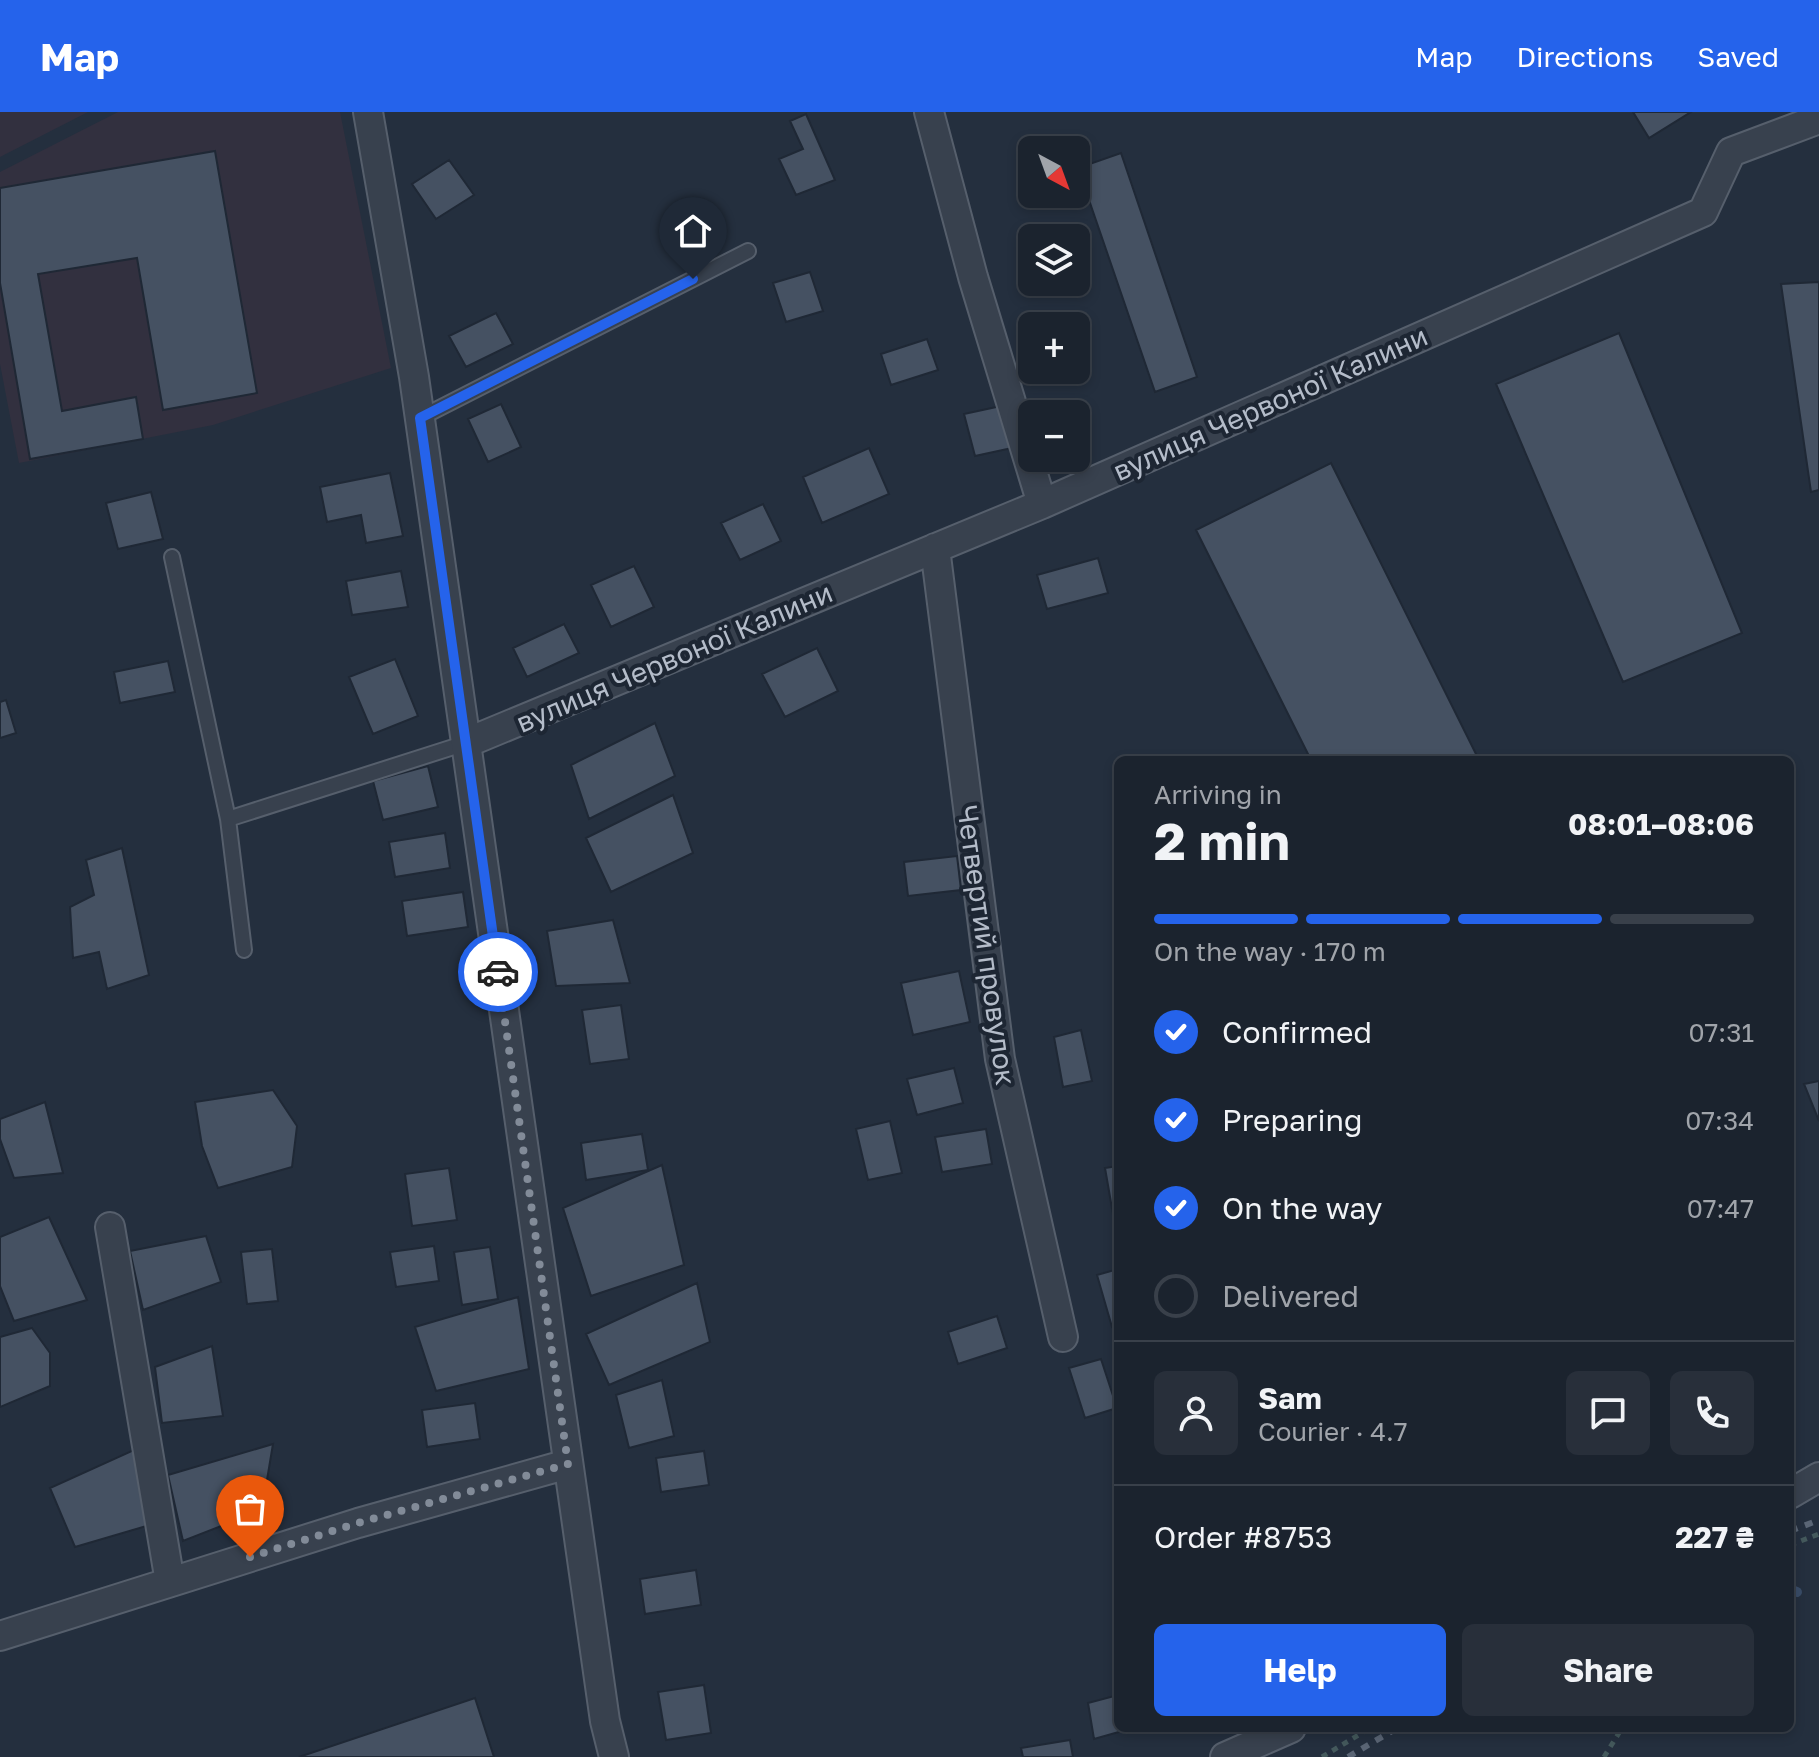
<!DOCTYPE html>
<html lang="en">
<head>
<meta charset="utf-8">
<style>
  body { margin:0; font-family:"Golos Text",sans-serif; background:#282f3a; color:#f1f3f6; height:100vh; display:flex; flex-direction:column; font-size:30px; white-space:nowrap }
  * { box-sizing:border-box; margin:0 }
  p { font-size:26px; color:#a0a4aa }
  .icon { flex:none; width:44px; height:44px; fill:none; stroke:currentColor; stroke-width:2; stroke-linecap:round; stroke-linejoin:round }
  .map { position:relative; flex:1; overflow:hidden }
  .panel { position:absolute; left:1114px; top:644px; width:680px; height:976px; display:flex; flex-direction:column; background:#1b232e; border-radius:12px; box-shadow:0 4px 12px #0003,0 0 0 2px #39404a }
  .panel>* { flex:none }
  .needle { width:52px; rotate:139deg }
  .buttons { position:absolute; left:1018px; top:24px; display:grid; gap:16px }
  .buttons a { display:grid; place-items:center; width:72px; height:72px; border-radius:12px; background:#1b232e; box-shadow:0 4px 12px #0003,0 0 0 2px #39404a; font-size:40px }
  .pin { position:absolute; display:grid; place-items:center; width:68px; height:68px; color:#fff; margin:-82px -34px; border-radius:50% 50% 50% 0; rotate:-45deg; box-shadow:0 0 8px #0007 }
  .pin .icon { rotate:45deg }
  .courier { position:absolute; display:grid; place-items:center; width:80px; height:80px; margin:-40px; border:6px solid #2563eb; border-radius:50%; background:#fff; color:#222; box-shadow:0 2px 10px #0007 }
  .overview em { font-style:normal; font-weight:700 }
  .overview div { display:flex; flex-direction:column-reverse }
  .overview { display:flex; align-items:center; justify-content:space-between; height:136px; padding:0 40px }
  h1 { font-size:52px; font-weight:700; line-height:60px }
  .bar { display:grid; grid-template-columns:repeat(4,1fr); gap:12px 8px; align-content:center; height:96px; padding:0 40px }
  .bar i { height:10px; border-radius:6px; background:#39404a }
  .bar .current { background:#2563eb }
  .bar p { grid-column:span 4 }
  .line { display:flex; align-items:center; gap:20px; padding:0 40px; border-top:2px solid #39404a }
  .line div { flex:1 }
  .round { display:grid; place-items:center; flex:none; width:84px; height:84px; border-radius:12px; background:#282f3a }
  ol { padding:0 40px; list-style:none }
  li { display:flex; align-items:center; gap:24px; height:88px }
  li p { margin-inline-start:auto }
  li .icon { padding:8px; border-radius:50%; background:#2563eb; color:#fff; stroke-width:4 }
  li:last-child { color:#a0a4aa }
  li i { width:44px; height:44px; border:4px solid #39404a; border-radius:50% }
  .action { display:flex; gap:16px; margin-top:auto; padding:16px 40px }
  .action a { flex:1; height:92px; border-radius:12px; background:#2563eb; color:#fff; font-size:32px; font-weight:700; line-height:92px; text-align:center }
  .action a+a { background:#282f3a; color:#f1f3f6 }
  header { display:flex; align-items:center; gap:48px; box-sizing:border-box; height:112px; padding:0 40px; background:#2563eb; color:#fff }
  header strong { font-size:38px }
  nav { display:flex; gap:44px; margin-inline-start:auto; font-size:28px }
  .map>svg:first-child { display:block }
  .medical { fill:#32303f }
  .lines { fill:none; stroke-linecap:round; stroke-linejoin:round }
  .stream { stroke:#394c67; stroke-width:10 }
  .building { fill:#455162; stroke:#1f2835; stroke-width:2 }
  .service-casing { stroke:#565f6c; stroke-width:18 }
  .minor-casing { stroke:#565f6c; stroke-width:32 }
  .path { stroke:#44595c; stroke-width:5; stroke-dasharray:6 6; stroke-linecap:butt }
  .service { stroke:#38414e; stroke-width:14 }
  .minor { stroke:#38414e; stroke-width:28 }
  .rail { stroke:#5a6575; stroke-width:6; stroke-dasharray:8 8; stroke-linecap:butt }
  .done { stroke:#828b98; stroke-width:8; stroke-dasharray:0 14.4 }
  .route { stroke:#2563eb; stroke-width:10 }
  .labels { text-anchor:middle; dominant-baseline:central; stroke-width:8; stroke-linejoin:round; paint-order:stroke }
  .street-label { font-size:28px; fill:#b4bcc9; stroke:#1d2633 }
</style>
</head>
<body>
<header>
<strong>Map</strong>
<nav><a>Map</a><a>Directions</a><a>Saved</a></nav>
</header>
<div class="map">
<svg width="1819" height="1645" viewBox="0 0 1819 1645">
  <rect width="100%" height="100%" fill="#242f3e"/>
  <path class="medical" d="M0,0h88l-88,45z
    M118,0h222l51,256 -178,57 -194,38 -19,-99v-192z"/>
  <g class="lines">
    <path class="stream" d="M1790,1477l7,3"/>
  </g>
  <path class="building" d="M1633,0h58l-42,26z
    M806,2l29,66 -39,15 -17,-36 24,-10 -13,-28z
    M215,39l42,242 -94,17 -26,-152 -99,16 24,137 74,-14 7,42 -113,20 -30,-176v-95z
    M1121,41l76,224 -42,15 -77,-224z
    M449,48l25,35 -38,24 -24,-35z
    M810,160l13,39 -37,11 -13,-39z
    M1819,170v208l-8,2 -30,-208z
    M496,201l17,31 -47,23 -17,-31z
    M1619,221l123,300 -119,49 -127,-298z
    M927,227l11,31 -47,15 -10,-31z
    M501,292l20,43 -33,15 -20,-43z
    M1001,294l11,42 -37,8 -11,-42z
    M869,336l20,46 -67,29 -19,-46z
    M1331,351l148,297h-168l-115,-230z
    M390,361l13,63 -37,7 -5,-28 -34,7 -7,-35z
    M151,380l12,47 -45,10 -12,-46z
    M763,392l18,37 -41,19 -19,-37z
    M1098,446l10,35 -61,16 -10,-34z
    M634,454l20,41 -43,20 -20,-42z
    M401,459l7,36 -56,8 -6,-34z
    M564,512l15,29 -52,24 -14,-29z
    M817,536l21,43 -53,26 -23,-43z
    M395,547l23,57 -45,18 -24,-57z
    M168,549l7,31 -55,11 -6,-31z
    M6,588l10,33 -16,5v-36z
    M655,611l20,53 -86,43 -18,-54z
    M428,654l10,41 -55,13 -10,-39z
    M673,683l20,58 -82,39 -25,-54z
    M445,721l5,35 -55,9 -6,-35z
    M122,736l27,127 -42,14 -8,-37 -26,6 -3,-51 24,-12 -8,-35z
    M957,744l4,34 -53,6 -4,-34z
    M463,780l5,35 -61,9 -5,-35z
    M613,808l17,63 -74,3 -9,-55z
    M959,859l11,51 -57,13 -12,-52z
    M621,893l8,54 -39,5 -8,-54z
    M1081,918l11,51 -29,6 -9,-50z
    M954,956l9,35 -46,12 -10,-36z
    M1819,969v40l-15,-37z
    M273,978l24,36 -5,41 -74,21 -16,-42 -7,-44z
    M45,990l18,71 -49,5 -14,-39v-20z
    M890,1009l12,52 -34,7 -12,-51z
    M986,1017l6,35 -50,8 -7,-35z
    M642,1022l6,36 -62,10 -5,-37z
    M662,1053l22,100 -93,31 -28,-88z
    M1118,1054v53l-4,1 -9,-52z
    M449,1056l8,52 -45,6 -7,-52z
    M49,1105l38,83 -73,21 -14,-35v-49z
    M206,1124l15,46 -78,28 -13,-59z
    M434,1134l5,35 -43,6 -6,-35z
    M490,1135l8,52 -36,6 -8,-53z
    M272,1137l6,52 -31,3 -6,-52z
    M1118,1157v56l-6,2 -15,-52z
    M697,1171l13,59 -101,43 -23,-51z
    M518,1185l11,72 -93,22 -21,-64z
    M997,1204l10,32 -49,16 -10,-32z
    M32,1216l18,25v33l-50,21v-70z
    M212,1234l11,70 -61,7 -7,-56z
    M1101,1247l16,49 -32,10 -16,-50z
    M662,1268l12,56 -45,12 -13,-53z
    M475,1291l5,36 -53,8 -5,-37z
    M273,1332l-11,66 -79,31 -15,-66z
    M136,1337l24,73 -85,25 -25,-59z
    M704,1339l5,34 -48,7 -5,-34z
    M696,1458l5,35 -56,9 -5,-35z
    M704,1573l7,48 -45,7 -8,-48z
    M1118,1583v33h15l-39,11 -6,-36z
    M475,1586l19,59h-195z
    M1070,1628l3,17h-50l-2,-9z"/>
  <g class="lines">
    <g class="service-casing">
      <path id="service" d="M420,306l328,-167
        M172,445l56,262 16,131
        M228,707l238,-76"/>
    </g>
    <g class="minor-casing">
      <path id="minor" d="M368,0l46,265 191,1344 9,36
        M929,0l44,165 69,227
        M935,436l65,511 63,278
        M466,631l576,-239 661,-292 28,-60 88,-33
        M110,1115l60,355
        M1790,1382l29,-17
        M0,1524l358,-113 210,-59
        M1225,1645l66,-29"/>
    </g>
    <path class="path" d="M1790,1433l29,-11
      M1322,1645l48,-29
      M1604,1645l18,-29"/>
    <use href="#service" class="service"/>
    <use href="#minor" class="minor"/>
    <path class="rail" d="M1790,1419l29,-11
      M1348,1645l49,-29"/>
  </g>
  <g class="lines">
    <path class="done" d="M250,1445l108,-34 210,-59 -70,-492"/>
    <path class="route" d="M498,860l-78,-554 273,-139"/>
  </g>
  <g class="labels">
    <g class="street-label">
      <text transform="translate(1270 291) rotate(-24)">вулиця Червоної Калини</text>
      <text transform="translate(674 545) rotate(-23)">вулиця Червоної Калини</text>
      <text transform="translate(987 833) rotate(82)">Четвертий провулок</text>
    </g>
  </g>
</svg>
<div class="buttons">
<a><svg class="needle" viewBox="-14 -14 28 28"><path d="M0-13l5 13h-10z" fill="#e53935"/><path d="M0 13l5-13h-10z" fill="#a0a4aa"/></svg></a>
<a><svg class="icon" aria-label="layers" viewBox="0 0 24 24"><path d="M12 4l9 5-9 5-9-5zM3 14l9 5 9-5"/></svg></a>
<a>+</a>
<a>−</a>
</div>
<div class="pin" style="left:250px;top:1445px;background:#ea580c"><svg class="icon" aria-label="bag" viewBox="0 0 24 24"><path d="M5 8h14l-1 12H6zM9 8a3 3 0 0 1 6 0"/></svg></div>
<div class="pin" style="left:693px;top:167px;background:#1f2937"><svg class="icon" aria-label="home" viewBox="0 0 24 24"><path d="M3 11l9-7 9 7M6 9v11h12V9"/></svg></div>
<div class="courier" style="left:498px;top:860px"><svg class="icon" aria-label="car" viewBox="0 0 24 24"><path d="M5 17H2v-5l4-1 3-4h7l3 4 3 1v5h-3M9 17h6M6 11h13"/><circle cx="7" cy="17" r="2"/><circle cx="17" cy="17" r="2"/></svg></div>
<section class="panel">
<div class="overview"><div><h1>2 min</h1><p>Arriving in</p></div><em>08:01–08:06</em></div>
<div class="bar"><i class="current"></i><i class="current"></i><i class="current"></i><i></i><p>On the way · 170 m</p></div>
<ol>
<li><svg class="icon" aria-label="check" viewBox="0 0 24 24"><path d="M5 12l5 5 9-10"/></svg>Confirmed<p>07:31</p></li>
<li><svg class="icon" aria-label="check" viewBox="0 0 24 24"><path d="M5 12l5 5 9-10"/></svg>Preparing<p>07:34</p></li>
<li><svg class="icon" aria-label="check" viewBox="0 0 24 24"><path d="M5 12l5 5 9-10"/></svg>On the way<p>07:47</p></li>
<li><i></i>Delivered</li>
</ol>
<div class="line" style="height:144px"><a class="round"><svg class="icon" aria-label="person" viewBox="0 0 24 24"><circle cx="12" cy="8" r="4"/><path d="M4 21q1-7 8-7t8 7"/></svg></a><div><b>Sam</b><p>Courier · 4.7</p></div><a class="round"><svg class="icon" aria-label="chat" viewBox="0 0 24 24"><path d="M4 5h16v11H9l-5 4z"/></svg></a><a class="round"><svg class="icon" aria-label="phone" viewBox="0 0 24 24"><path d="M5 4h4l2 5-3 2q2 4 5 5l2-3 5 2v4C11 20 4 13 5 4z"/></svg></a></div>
<div class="line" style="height:104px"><div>Order #8753</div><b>227 ₴</b></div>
<div class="action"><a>Help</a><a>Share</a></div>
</section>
</div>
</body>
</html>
